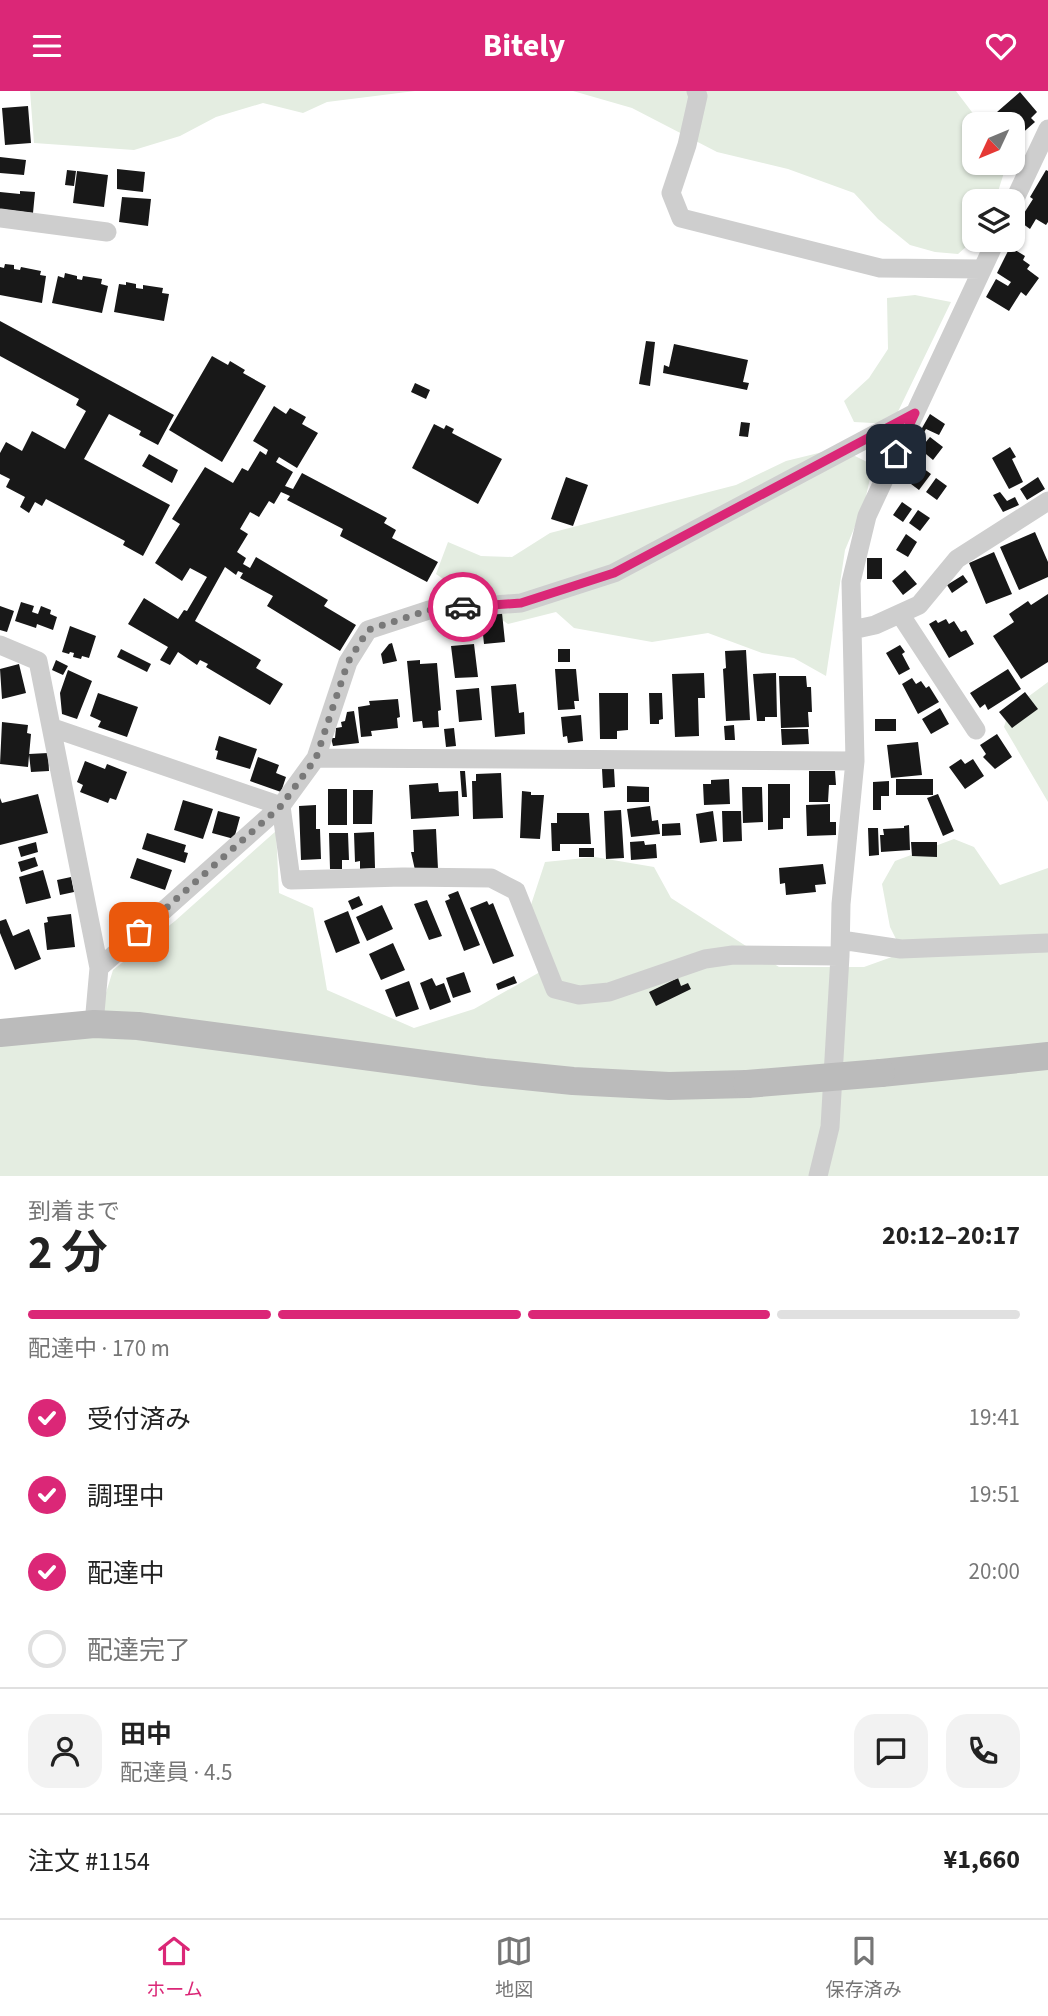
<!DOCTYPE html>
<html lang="ja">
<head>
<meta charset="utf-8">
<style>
  body { margin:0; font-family:"Source Sans 3","Noto Sans JP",sans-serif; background:#f2f2f2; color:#222; height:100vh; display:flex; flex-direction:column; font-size:26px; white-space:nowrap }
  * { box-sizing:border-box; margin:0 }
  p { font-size:23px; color:#767676 }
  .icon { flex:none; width:38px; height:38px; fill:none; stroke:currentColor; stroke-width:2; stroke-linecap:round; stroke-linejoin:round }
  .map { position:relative; height:1085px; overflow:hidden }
  .panel { display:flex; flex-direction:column; background:#fff; flex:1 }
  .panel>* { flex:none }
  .needle { width:46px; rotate:226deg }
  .buttons { position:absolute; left:962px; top:21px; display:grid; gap:14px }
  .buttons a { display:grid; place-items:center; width:63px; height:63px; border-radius:14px; background:#fff; box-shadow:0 2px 5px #0004; font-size:35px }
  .pin { position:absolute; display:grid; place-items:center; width:60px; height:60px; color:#fff; margin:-30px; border-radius:14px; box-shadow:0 4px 10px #0006 }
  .courier { position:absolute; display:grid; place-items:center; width:70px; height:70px; margin:-35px; border:5px solid #db2777; border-radius:50%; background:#fff; color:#222; box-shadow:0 2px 9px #0007 }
  .summary em { font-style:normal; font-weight:700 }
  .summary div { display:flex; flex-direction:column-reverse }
  .summary { display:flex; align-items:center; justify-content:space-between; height:119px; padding:0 28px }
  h1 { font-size:46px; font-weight:700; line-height:52px }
  .bar { display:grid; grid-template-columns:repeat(4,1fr); gap:10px 7px; align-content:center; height:84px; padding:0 28px }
  .bar i { height:9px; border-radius:5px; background:#e0e0e0 }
  .bar .on { background:#db2777 }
  .bar p { grid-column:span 4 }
  .line { display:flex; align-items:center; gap:18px; padding:0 28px; border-top:2px solid #e0e0e0 }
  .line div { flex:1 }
  .round { display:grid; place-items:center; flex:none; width:74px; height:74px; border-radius:21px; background:#f2f2f2 }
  ol { padding:0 28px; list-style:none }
  li { display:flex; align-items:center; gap:21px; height:77px }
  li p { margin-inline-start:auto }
  li .icon { padding:7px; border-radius:50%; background:#db2777; color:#fff; stroke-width:4 }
  li:last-child { color:#767676 }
  li i { width:38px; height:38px; border:4px solid #e0e0e0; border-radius:50% }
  header { display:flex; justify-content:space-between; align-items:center; height:91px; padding:0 28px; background:#db2777; color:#fff; font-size:32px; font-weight:700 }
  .dock { display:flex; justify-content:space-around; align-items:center; height:98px; border-top:2px solid #e0e0e0; background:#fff; font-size:19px; color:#767676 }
  .dock a { display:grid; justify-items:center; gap:4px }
  .dock .on { color:#db2777 }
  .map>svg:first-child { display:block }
  .green { fill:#e4ede1 }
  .building { fill:#181818 }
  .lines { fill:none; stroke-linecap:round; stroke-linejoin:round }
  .street { stroke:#cecece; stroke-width:19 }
  .secondary { stroke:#bbb; stroke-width:28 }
  .secondary-bridge { stroke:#bbb; stroke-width:28 }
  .done { stroke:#797979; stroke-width:7; stroke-dasharray:0 12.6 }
  .route { stroke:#db2777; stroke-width:9 }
</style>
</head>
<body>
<header><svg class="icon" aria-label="menu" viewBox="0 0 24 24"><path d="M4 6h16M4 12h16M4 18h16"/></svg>Bitely<svg class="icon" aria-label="heart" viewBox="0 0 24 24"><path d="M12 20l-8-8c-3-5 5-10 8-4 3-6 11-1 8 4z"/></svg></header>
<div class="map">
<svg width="1048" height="1085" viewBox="0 0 1048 1085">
  <rect width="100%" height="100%" fill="#fff"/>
  <path class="green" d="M30,0h385l-88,11 -24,11 -40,-10 -47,14 -36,19 -46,14 -100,-7z
    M573,0h383l25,33h-6v39h32l-12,38h-20v38l-17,15 -23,-2 -25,-7 -32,-26 -24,-26 -66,-24 -71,-17 -85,-44z
    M915,204l36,7 -59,122 -38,-2 -10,-21 25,-23 19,-29 -1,-51z
    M839,357l34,17 -9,40 -19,45 -19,126 -32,-18 -32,-5 -54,-20 -56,9 -78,-14 -18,-16 -48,12 -72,-50 12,-32 33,14 31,1 38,-24 186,-48 50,-24z
    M1048,591v120l-44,-75 5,-16z
    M276,740l3,62 34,15 14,82 87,38 60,-19 66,-37 -15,-49 20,-61 50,-5 59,10 17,31 108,69h85l39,-14 -13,-26 -8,-43 13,-23 59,-22 20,8 26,38 48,-17v308h-1048v-134l102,-36 11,-36 62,-49z"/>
  <path class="building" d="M1020,1l17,20 -6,6 4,4 -16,14 -6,-6v-6h-5l-11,-12z
    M28,15l3,37 -26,2 -3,-37z
    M0,66l26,3 -2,15 -24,-2z
    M117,78l28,3 -2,20 -26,-3z
    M67,79l9,1 -2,15 -9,-1z
    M1046,79l2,1v51l-2,3 -10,-6 -6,10 -11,-8 14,-22 -3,-2z
    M77,80l31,4 -4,32 -31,-4z
    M20,100l15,1 -2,21 -33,-4v-17l20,2z
    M122,106l29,2 -3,27 -29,-4z
    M1010,156l15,9 -2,4 7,5 -3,4 12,9 -13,18 -5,-4 -12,19 -23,-14 10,-18 12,7 3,-4 -14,-9z
    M5,173l9,1v4l6,1 1,-3 20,4 -1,4 6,1 -4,27 -42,-8v-28l4,1z
    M65,182l12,3v3l5,1 1,-4 19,3 -1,5 7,2 -6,27 -50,-10 6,-27 6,2z
    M126,191l10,2v4l7,1v-4l20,3 -1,5 7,1 -5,27 -50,-9 5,-28 7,1z
    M0,230l174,94 -16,30 -19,-10 2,-4 -32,-17 -25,45 86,46 -27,51 -20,-11 2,-4 -79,-42 -4,7 -7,-4 -6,11 -9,-6 5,-10 -19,-10 4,-8 -10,-5v-21l6,-11 16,9 10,-20 33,18 21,-38 -10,-6 3,-6 -79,-43z
    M646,250l9,1 -5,44 -11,-2z
    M674,253l74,16 -5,22 6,1 -2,7 -84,-17 1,-8 5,2z
    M212,265l16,9 2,-4 15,9 -2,3 23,13 -44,76 -53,-32z
    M415,292l15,7 -4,9 -15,-7z
    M274,315l12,8 4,-6 16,9 -4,7 16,9 -21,35 -18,-11 -3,5 17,10 -8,14 8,3 9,-16 85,45 -3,5 12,7 -4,8 46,24 -11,20 -87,-46 3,-7 -56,-29 3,-4 -9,-4 -7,12 -5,-3 -10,16 -9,-5 -10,17 8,5 -11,18 9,6 -3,6 7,4 6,-11 72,43 -4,6 32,19 -16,26 -73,-45 6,-10 -33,-18 3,-5 -5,-2 -2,4 -11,-8 -30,54 66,39 -5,8 27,16 -13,21 -64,-38 2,-3 -8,-4 -3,5 -19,-13 -8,13 -10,-5 8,-13 -40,-23 16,-26 34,21 6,-9 3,1 20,-34 -17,-9 -8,13 -27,-18 25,-39 -8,-5 33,-52 28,16 9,-15 6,3 12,-20 6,4 2,-5 -15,-9z
    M930,323l15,10 -6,11 -13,-6 -8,14 -5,-3 6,-13 3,1z
    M741,331l9,1 -2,14 -9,-1z
    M434,333l10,5 2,-4 8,4 -2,4 50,26 -24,45 -66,-36z
    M930,346l13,10 -10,13 -13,-11z
    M1010,356l6,10 -4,2 11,23 -14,7 -17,-31z
    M149,363l29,16 -6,13 -30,-17z
    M919,374l12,9 -12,16 -12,-9z
    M566,386l22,8 -15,41 -22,-7z
    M1038,386l7,12 -18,11 -7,-11z
    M936,387l11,8 -10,14 -11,-8z
    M1000,401l7,9 8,-4 4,8 -16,7 -10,-17z
    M902,411l10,7 -9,13 -10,-7z
    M918,419l12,8 -10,13 -11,-8z
    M1035,441l13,30v15l-29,13 -19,-43z
    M906,443l11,8 -9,15 -12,-7z
    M994,461l18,42 -26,10 -17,-41z
    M867,467h15v21h-15z
    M905,479l12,14 -14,11 -11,-14z
    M963,484l5,7 -16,11 -5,-8z
    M1048,503v68l-27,17 -28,-43 21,-14 -5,-8 19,-13 3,4z
    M21,511l13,4 -2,6 6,2 3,-8 10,4 -1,4 7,3 -4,13 -16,-6 -1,4 -21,-7z
    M0,515l14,5 -7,21 -7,-2z
    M502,522l3,29 -21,2 -3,-28z
    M946,528l3,5 5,-3 7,11 5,-2 8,14 -25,14 -20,-34 7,-4 2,3z
    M70,535l26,10 -7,22 -7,-2 -1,3 -8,-2 1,-4 -4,-1 -1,2 -7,-2z
    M392,552l5,18 -14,3 -2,-10 8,-10z
    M474,553l4,33 -23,1 -4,-32z
    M900,554l5,7 -3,2 8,15 -11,6 -13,-22z
    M121,558l30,15 -4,8 -30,-15z
    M558,558h12v13h-12z
    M746,559l4,70 -24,1 -3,-52 3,-1 -1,-17z
    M56,569l12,6 -5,9 -11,-5z
    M420,569v4l17,-1 4,47 -3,1 1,16 -16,1 -1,-7 -9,1 -6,-61z
    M19,573l7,29 -24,6 -2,-30z
    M555,578h21l3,32h-5l1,8 -17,1z
    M1008,578l13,20 -33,21 -3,-6 -5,4 -10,-15z
    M68,579l24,11 -15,38 -15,-5 -2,-21z
    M704,582l1,25h-7l1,38 -24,1 -3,-63z
    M776,582l1,44h-12v4h-8l-4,-47z
    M779,585h27l1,11h4l1,25h-4l1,15 -28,1z
    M912,587l4,6 5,-3 5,7 3,-2 10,16 -21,12 -16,-30z
    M516,593l3,29 5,-1 1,22 -30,3 -4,-51z
    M479,597l3,32 -23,2 -3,-32z
    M1025,601l13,17 -26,19 -13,-16z
    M98,602l40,14 -11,30 -29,-10 3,-6 -11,-5z
    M599,602h29v37l-11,1v8h-17z
    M649,602h13l1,26 -4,1v4h-9z
    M398,608l2,18 -3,1 1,10 -27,3 1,5 -11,1 -3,-30 12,-2 -1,-4z
    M940,617l9,16 -18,10 -9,-15z
    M354,620l5,32 -26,3 -2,-8h4l1,-10 6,-1 -1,-5 4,-1 2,-9z
    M581,624l2,26 -15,2 -1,-7 -4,1 -2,-20z
    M875,628h21v12h-21z
    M2,631l26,3 -1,8 4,1 -3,33 -28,-3z
    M734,634l1,15h-10l-1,-14z
    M454,637l2,18 -10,1 -2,-18z
    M781,638h27l1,15 -27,1z
    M997,643l15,23 -17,12 -12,-12 3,-3 -6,-9z
    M219,645l38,13 -7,20 -34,-10 2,-8 -3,-1z
    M918,651l4,33 -31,3 -4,-33z
    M48,662l1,18 -18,1 -2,-18z
    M258,666l21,8 -3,8 10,4 -5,15 -31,-11z
    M961,668l4,5 8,-5 11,17 -19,13 -16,-22z
    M85,670l20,8 2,-5 20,8 -11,28 -6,-2 -2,5 -28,-11 3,-7 -6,-3z
    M602,678h12l1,18 -12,1z
    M460,680h5l2,26h-5z
    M809,680h26l1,14h-7l-1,17h-19z
    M501,682l2,45 -30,1 -1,-38h4v-7z
    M729,688l1,25 -26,1 -1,-21h8v-4z
    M896,688h37v16h-37z
    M889,690v15h-8v14h-8v-28z
    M438,692l1,9 19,-1 1,25 -48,3 -2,-34z
    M768,693h22v34h-7v11l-15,1z
    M627,695l22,1v15h-22z
    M742,696h20l1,35 -20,1z
    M328,698h19v36h-19z
    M353,699h20l-1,34h-19z
    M522,700l9,1v3h13l-4,44 -20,-1z
    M38,703l10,39 -48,12v-47l2,5z
    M938,703l16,37 -11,5 -16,-38z
    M183,709l30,9 -10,30 -29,-9z
    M830,713v18h6v13l-29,1 -1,-31z
    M316,714v24h4l1,30 -20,1 -2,-54z
    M650,715l2,15 6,-1 2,14 -29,3 -4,-28z
    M621,719l3,48 -18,1 -2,-48z
    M218,720l22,6 -6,22 -22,-6z
    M713,720l4,30 -17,2 -4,-29z
    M722,720h19l1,30 -19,1z
    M557,722h32l2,31h-31v7h-8l-1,-28h6z
    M680,732l1,12 -19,1v-12z
    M909,734l1,25 -29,2 -1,-17h4l-1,-6 21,-1v-2z
    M868,737h10l1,27 -10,1z
    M436,738l2,40 -23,1 -4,-18h3l-1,-22z
    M374,741l1,36 -15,1v-8l-5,1 -1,-29z
    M147,742l39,12 -2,7 4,1 -3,10 -43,-14z
    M329,742h19l1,27h-7v9h-12z
    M644,750l1,4 11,-1 1,14 -26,2 -1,-18z
    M36,751l2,10 -17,5 -3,-10z
    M911,751h26v15l-25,-1z
    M579,757h15v9h-15z
    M35,766l3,9 -17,6 -3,-10z
    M137,767l35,12 -7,20 -35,-12z
    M823,773l3,20 -11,1 1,7 -30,3 -1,-12 -5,1 -1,-16z
    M43,779l8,28 -25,6 -7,-27z
    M71,786l3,15 -14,3 -3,-15z
    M458,800l22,54 -16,6 -19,-50 5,-2 -2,-4z
    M359,805l4,9 -11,5 -4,-9z
    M427,809l15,36 -13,4 -15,-36z
    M487,810l2,4 4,-2 21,53 -21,8 -23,-56z
    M382,814l11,24 -26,12 -11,-24z
    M348,820l12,32 -24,10 -12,-32z
    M71,823l4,33 -28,3 -3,-27 4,-1 -1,-5z
    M6,828l7,17 16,-7 12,30 -26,11 -15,-37v-12z
    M393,852l12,27 -24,10 -12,-26z
    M464,881l7,20 -18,6 -7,-20z
    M514,885l3,7 -19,7 -2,-6z
    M432,887l4,8 8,-3 7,19 -21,8 -10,-27z
    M678,887l3,8 7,-3 3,6 -35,17 -7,-14z
    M409,890l10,28 -23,8 -11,-27z"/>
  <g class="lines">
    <path class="street" d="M696,0l2,5 -11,49 -16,48 10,25 199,50 102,1
      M1013,112l35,-74
      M0,127l107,14
      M900,523l76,116
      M852,539l23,-5 44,-20 38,-46 91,-58
      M0,554l38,16 61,307 -5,56
      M53,637l228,78 10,74 112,-3 88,1 25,13 39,98 24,6 30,-3 96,-33 28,-4 107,1
      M316,667l539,3
      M841,849l60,9 147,-6
      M99,877l182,-162 35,-48 32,-96 20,-32 61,-20 92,-7 93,-30 301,-160
      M818,1085l12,-49 10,-171 1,-52 14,-143 -4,-179 16,-66 129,-276"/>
    <path class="secondary" d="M0,942l94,-9 44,2 346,46 89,9 96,5 78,-2
      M881,982l167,-17"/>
    <path class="secondary-bridge" d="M747,993l134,-11"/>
  </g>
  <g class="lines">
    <path class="done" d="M139,841l142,-126 35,-48 32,-96 20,-32 61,-20 34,-3"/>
    <path class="route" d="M463,516l58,-4 93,-30 301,-160 -19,41"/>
  </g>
</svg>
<div class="buttons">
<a><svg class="needle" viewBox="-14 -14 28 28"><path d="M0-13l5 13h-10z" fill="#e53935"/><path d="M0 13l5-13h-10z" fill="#767676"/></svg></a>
<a><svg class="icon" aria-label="layers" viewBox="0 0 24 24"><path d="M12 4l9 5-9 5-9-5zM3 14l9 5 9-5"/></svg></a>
</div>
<div class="pin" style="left:139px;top:841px;background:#ea580c"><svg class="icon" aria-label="bag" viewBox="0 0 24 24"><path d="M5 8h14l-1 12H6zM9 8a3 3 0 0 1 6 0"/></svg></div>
<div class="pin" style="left:896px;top:363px;background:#1f2937"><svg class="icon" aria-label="home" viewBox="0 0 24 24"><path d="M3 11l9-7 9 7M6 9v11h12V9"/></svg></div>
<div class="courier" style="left:463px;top:516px"><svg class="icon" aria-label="car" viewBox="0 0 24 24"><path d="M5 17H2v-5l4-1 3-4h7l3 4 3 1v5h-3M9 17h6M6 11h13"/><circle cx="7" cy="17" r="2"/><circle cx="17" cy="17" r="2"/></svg></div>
</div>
<section class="panel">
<div class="summary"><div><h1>2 分</h1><p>到着まで</p></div><em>20:12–20:17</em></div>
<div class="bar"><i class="on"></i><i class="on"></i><i class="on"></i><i></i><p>配達中 · 170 m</p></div>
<ol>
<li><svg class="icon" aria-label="check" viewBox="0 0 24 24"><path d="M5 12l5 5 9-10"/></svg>受付済み<p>19:41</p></li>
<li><svg class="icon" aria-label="check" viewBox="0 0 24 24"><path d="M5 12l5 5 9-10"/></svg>調理中<p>19:51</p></li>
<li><svg class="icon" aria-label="check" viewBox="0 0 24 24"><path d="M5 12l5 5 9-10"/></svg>配達中<p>20:00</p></li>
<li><i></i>配達完了</li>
</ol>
<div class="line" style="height:126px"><a class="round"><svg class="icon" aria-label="person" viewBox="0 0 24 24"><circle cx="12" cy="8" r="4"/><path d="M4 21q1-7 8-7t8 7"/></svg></a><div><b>田中</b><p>配達員 · 4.5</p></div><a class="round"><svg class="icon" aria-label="chat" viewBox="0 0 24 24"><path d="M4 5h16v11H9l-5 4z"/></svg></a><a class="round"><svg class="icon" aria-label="phone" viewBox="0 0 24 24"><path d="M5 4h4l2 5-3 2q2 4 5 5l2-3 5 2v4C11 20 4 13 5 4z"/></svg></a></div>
<div class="line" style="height:91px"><div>注文 #1154</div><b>¥1,660</b></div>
</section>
<nav class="dock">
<a class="on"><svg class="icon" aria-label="home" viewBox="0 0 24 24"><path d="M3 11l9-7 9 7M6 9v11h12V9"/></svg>ホーム</a>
<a><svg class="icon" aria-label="map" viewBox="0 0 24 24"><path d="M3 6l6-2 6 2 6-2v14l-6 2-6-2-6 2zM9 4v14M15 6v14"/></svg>地図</a>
<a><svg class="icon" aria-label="saved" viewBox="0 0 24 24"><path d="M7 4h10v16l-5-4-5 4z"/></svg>保存済み</a>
</nav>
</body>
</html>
